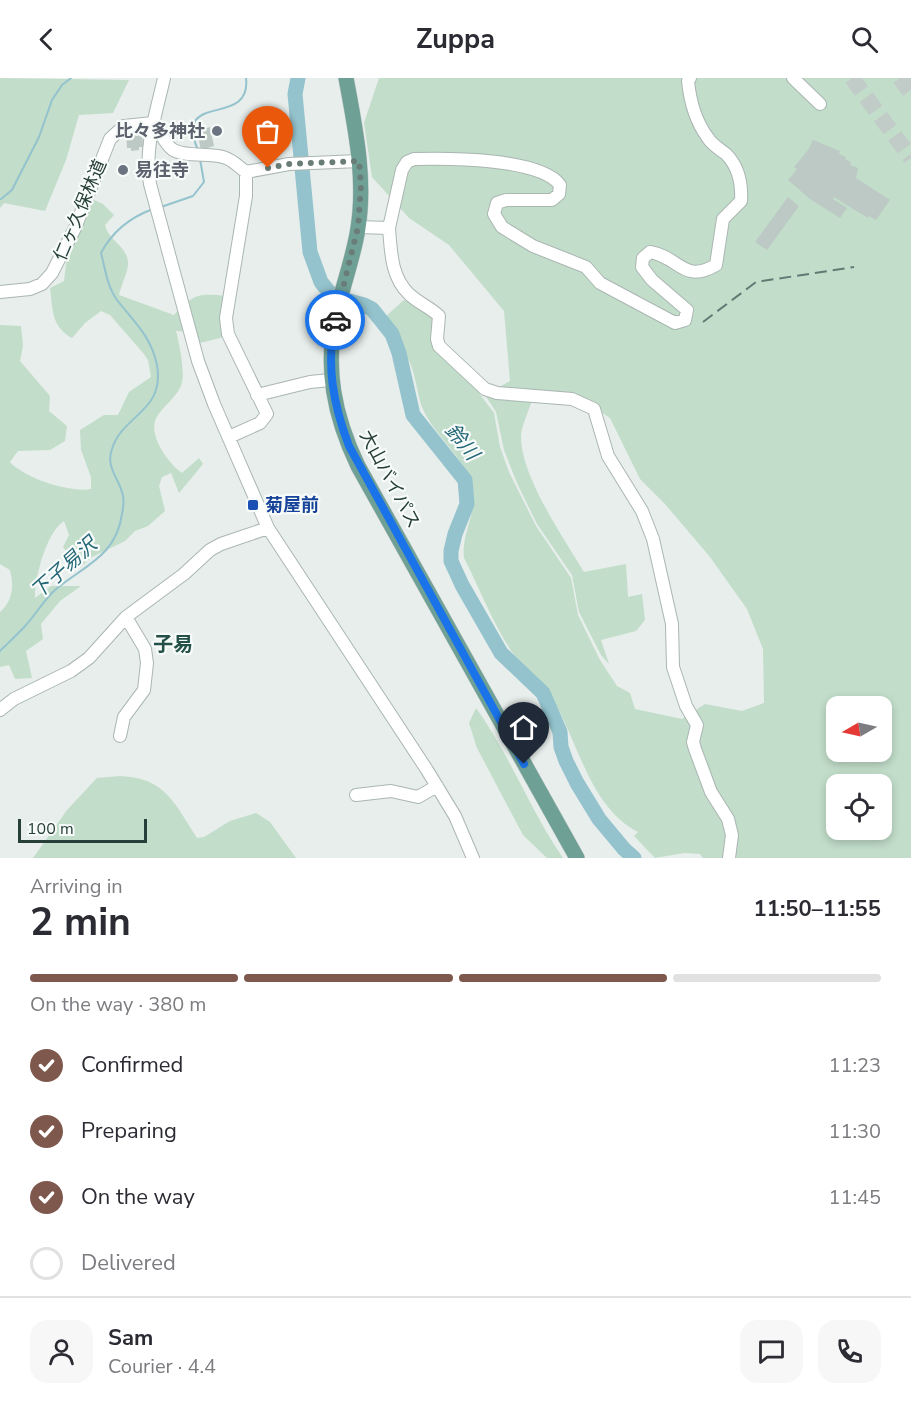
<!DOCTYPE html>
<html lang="en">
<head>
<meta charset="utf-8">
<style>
  body { margin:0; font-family:"Nunito Sans","Noto Sans JP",sans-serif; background:#f7f7f7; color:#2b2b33; height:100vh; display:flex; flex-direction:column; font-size:22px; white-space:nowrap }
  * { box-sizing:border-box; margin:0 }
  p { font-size:20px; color:#7c7c81 }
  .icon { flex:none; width:33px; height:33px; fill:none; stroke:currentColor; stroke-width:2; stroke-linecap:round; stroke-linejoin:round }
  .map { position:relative; height:780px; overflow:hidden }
  .panel { display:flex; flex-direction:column; background:#fff; flex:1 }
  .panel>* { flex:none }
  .needle { width:39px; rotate:261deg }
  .tools { position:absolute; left:826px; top:618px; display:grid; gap:12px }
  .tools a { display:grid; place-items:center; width:66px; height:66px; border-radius:12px; background:#fff; box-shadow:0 3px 9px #0003; font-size:30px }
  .scale { position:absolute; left:18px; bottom:15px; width:129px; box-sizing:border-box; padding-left:6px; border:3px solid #273f39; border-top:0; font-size:16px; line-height:21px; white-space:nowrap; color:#273f39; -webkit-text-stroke:4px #f7fbf9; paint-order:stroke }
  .pin { position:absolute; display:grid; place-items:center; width:51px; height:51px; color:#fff; margin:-62px -26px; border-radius:50% 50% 50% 0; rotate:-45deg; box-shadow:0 0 6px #0007 }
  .pin .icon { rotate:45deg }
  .courier { position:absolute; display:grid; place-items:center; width:60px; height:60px; margin:-30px; border:4px solid #1a73e8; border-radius:50%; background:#fff; color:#222; box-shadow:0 2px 8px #0007 }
  .summary em { font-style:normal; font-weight:700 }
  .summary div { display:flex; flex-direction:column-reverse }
  .summary { display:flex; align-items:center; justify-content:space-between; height:102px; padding:0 30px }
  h1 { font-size:39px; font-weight:700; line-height:45px }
  .bar { display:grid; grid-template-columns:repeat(4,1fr); gap:9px 6px; align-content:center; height:72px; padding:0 30px }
  .bar i { height:8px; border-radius:4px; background:#e1e1e2 }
  .bar .current { background:#7f584d }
  .bar p { grid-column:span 4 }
  .line { display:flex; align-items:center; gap:15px; padding:0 30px; border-top:2px solid #e1e1e2 }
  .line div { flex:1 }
  .round { display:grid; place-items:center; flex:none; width:63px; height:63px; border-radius:18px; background:#f7f7f7 }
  ol { padding:0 30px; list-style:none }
  li { display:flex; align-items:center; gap:18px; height:66px }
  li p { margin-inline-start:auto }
  li .icon { padding:6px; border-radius:50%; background:#7f584d; color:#fff; stroke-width:4 }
  li:last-child { color:#7c7c81 }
  li i { width:33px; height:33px; border:3px solid #e1e1e2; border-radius:50% }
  header { display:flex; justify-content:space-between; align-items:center; height:78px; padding:0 30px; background:#fff; font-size:27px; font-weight:700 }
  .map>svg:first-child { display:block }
  .green { fill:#c2ddca; fill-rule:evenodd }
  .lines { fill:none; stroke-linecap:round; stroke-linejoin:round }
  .stream { stroke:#94c3ce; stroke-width:2 }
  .river { stroke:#94c3ce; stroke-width:15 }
  .building { fill:#bcc9c4 }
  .highway-tunnel { stroke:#c1cbc7; stroke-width:16; stroke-dasharray:16 8; stroke-linecap:butt }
  .minor-casing { stroke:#aab6b2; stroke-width:14 }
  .major-casing { stroke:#c3c9c8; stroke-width:16 }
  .minor { stroke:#fff; stroke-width:12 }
  .major { stroke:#6fa095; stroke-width:15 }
  .rail { stroke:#627a74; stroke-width:2; stroke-dasharray:12 6; stroke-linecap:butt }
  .done { stroke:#6a7c77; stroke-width:6; stroke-dasharray:0 10.8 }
  .route { stroke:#1a73e8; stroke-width:8 }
  .worship-dot { fill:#6b7280; stroke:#f7fbf9; stroke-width:2 }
  .transit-dot { fill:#1a4fb4; stroke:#f7fbf9; stroke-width:2 }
  .labels { text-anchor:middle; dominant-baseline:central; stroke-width:4.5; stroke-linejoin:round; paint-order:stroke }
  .worship-label { font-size:18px; font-weight:bold; fill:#5b616d; stroke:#f7fbf9; text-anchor:end }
  .street-label { font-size:18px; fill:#273f39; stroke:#f7fbf9 }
  .transit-label { font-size:18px; font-weight:bold; fill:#164399; stroke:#f7fbf9; text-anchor:start }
  .water-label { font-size:20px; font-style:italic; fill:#256777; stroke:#f7fbf9 }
  .neighbourhood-label { font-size:20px; font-weight:bold; fill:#245047; stroke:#f7fbf9 }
</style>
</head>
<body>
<header><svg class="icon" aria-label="back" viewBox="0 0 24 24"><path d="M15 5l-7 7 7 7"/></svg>Zuppa<svg class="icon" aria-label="search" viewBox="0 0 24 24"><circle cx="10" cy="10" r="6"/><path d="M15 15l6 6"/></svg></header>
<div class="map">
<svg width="911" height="780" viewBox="0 0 911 780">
  <rect width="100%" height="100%" fill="#e7eeeb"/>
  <path class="green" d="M0,0l129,2 -16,33 -34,2 -13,45 -21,51 -41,-8 -4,5z
    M379,0h532v780h-208l-3,-4 -16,-1 -29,5 -21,-22 4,-4c-52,-27 -60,-98 -92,-143 -10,-14 -24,-23 -34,-37 -18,-26 -33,-65 -48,-94 -3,-24 13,-44 8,-68 -6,-34 -37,-52 -50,-83 -5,-14 -6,-30 -12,-44 -7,-16 -18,-30 -26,-45l20,-18 22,9 8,6 -1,17 61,81 6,34 9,25 27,54 35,52 7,37 22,45 17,26 13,7 5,16 47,10 23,-15 37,7 22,-8 -1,-54 -16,-40 -37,-52 -45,-53 -25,-25 -30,-61 -30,-20 -48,2c-3,11 -10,24 -11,35 -1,40 42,102 63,137l42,-8 2,33 14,-3 3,26 -9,11 -35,9 8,24 -8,-9 -22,-43 -7,-37 -35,-51 -20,-41 -13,-33 -8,-38 -11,-17 25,-14 -6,-70 -55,-66 -40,-27 -37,-41 -8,-54zM837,628h45v46h-45zM837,706h45v46h-45z
    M92,121l11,5 11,11 -9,10c4,17 21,19 23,37 1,8 -7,23 -9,33l55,20c19,-21 24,-22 52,-19l-2,41 -24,6 -4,-11 -20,-1c3,10 9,42 6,51 -3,15 -22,25 -27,39 -5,17 14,43 27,52l17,-15 4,6 -24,29 -8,-20 -9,4 -3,9 6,25 -17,15 -13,5 -10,10 -35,17 -10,10 -17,-21 6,-12 -5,-14c-17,10 -30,58 -29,77l16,-12h30l-21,15 -19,23 2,15 -17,12 6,27 -17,1 -6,-14 -9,2v-55c13,-11 14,-27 10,-42l-10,-6v-239l21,1 2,20 -3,15 30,35 -1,15 18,15 -2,15 -15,9 -32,1 -8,11c14,16 60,31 81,27v-12l-10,-27 -1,-20 24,-15h14l11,-23 22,-15 -3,-17 -4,-6 -34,-39 -9,-4 -16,12 -13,15c-21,-12 -19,-28 -22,-50l14,-7 3,-25z
    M476,630c34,47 54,102 87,150h-16l-24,-23 -46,-87 -8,-25z
    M120,698c46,2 54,27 77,62l7,-1 26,-16 26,-8 14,9 26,36h-263l34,-48 30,-32z"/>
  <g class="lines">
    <path class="stream" d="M198,72c-26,-60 54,-21 48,-72
      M1,121l11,-9 3,-6 24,-47 13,-37 10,-15 9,-7
      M161,129l32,-11 11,-14 -4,-23
      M0,573c9,-9 18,-17 26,-26 10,-11 18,-25 29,-35 28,-24 61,-33 67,-76 1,-5 2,-13 1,-18 -3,-17 -18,-28 -11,-47 11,-35 53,-37 45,-84 -6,-29 -23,-43 -40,-65 -10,-14 -12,-32 -16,-47 11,-21 30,-36 52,-44"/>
    <path class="river" d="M298,0l-3,16 15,158 11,30 8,10 13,7 22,6 8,4 20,25 7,19 14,62 52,65 2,24 -12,30 -4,17v10l11,24 39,68 42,40 17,39 1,15 5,14 11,22 22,36 25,30 10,9"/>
  </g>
  <path class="building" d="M210,49l4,19 -13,4 -4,-19z
    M142,51l1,18h-4v3l-8,1v-3h-4l-1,-18z
    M813,62l27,11 -1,3 7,3 -1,2 6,3 -1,3 8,3 -2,10 34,22 -14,20 -7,-4 -1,2 -34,-21 -1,2 14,9 -7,10 -30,-19 -22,-19 9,-11 -3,-2 14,-17z
    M788,119l11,9 -32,44 -12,-8z"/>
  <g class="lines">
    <path class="highway-tunnel" d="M852,0l59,80
      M900,0l11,15"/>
    <g class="minor-casing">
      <path id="minor" d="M164,0c-8,36 -20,70 -14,106l48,177 16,43 54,124 159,242 28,46 18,42
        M793,0l27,26
        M358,149l31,1 13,-58 5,-8 7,-3c33,-1 126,-1 146,26l-1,9 -7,6h-46l-9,3 -3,11 8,13 31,19 53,21 14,16 75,40 10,-3 2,-10 -35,-30 -10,-13 1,-9 7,-6c30,5 33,32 66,13l7,-46 18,-18c1,-17 -2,-34 -15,-47 -6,-5 -14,-9 -18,-16 -12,-16 -18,-37 -20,-57l2,-3
        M389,150c2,24 2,49 20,66 9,9 21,13 30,22l-2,23 2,7 46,43 12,4 75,6 22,10 14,47 34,55 11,28 19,85 1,43 13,39 11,19 -4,17 2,7 16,43 17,27 4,16 -3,23
        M0,214l30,-3 12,-5 10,-11 23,-45 35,-89 14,-13 29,-3c8,8 11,20 19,26 10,8 38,4 51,8 9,2 16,10 23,15l43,-8 70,-3
        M257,317l53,-13 20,-2
        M229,359l31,-14 7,-9 -39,-80 -2,-16 20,-122v-24
        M0,632l14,-11 57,-28 18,-13 37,-41 58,-43 26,-24 11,-6 47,-16
        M120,658l4,-19 20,-27 3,-27 -2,-14 -19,-32
        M356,717l35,-4 27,6 19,-11"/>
    </g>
    <g class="major-casing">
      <path id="major" d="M346,0c9,49 20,100 12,150 -4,28 -15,56 -21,84 -13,55 -3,104 21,154l219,392"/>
    </g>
    <use href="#minor" class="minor"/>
    <use href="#major" class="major"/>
    <path class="rail" d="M703,244l53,-40 98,-15"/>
  </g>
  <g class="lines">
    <path class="done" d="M268,90l21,-4 70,-3 2,25 -3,41 -23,93"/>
    <path class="route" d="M335,242c-9,45 -2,84 14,126l175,318"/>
  </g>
  <g class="worship-dot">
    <circle cx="217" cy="53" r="6"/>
    <circle cx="123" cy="92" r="6"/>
  </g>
  <rect class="transit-dot" x="247" y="421" width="12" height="12" rx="3"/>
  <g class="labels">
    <g class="worship-label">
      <text x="205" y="53">比々多神社</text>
      <text x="135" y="92" text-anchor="start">易往寺</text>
    </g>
    <g class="street-label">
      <text transform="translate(80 132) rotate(-67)">仁ヶ久保林道</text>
      <text transform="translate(390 401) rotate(62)">大山バイパス</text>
    </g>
    <g class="transit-label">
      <text x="265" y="427">菊屋前</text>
    </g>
    <g class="water-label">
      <text transform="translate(462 364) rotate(51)">鈴川</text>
      <text transform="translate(64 490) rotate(-42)">下子易沢</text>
    </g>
    <g class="neighbourhood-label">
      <text x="173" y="566">子易</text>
    </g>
  </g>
</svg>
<div class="tools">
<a><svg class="needle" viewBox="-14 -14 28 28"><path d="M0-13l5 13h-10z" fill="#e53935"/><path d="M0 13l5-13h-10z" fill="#7c7c81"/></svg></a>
<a><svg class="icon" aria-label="locate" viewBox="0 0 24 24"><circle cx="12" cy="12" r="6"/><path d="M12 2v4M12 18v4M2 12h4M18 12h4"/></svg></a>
</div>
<div class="scale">100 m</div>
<div class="pin" style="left:268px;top:90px;background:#ea580c"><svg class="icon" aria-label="bag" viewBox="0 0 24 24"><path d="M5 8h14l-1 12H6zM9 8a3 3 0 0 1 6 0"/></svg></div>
<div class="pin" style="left:524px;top:686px;background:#1f2937"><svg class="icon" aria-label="home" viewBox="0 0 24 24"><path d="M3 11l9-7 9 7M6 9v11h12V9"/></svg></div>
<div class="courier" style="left:335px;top:242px"><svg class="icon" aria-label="car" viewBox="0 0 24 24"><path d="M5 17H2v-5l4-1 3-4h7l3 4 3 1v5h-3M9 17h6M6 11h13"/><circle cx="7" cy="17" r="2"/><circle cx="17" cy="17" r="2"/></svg></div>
</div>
<section class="panel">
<div class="summary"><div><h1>2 min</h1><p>Arriving in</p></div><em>11:50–11:55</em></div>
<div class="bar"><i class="current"></i><i class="current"></i><i class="current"></i><i></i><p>On the way · 380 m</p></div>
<ol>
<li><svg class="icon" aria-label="check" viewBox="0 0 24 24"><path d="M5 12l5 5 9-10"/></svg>Confirmed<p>11:23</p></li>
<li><svg class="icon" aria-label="check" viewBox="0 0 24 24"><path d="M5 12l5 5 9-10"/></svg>Preparing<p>11:30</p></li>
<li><svg class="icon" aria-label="check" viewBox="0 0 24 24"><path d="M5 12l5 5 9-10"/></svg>On the way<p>11:45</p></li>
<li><i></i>Delivered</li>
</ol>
<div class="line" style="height:108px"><a class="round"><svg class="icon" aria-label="person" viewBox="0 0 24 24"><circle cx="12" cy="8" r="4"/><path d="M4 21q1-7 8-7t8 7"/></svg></a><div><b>Sam</b><p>Courier · 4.4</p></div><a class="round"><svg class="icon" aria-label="chat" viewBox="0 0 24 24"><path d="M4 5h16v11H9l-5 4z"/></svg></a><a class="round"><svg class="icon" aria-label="phone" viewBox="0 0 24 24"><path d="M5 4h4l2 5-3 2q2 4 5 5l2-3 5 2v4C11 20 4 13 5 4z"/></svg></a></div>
</section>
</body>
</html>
